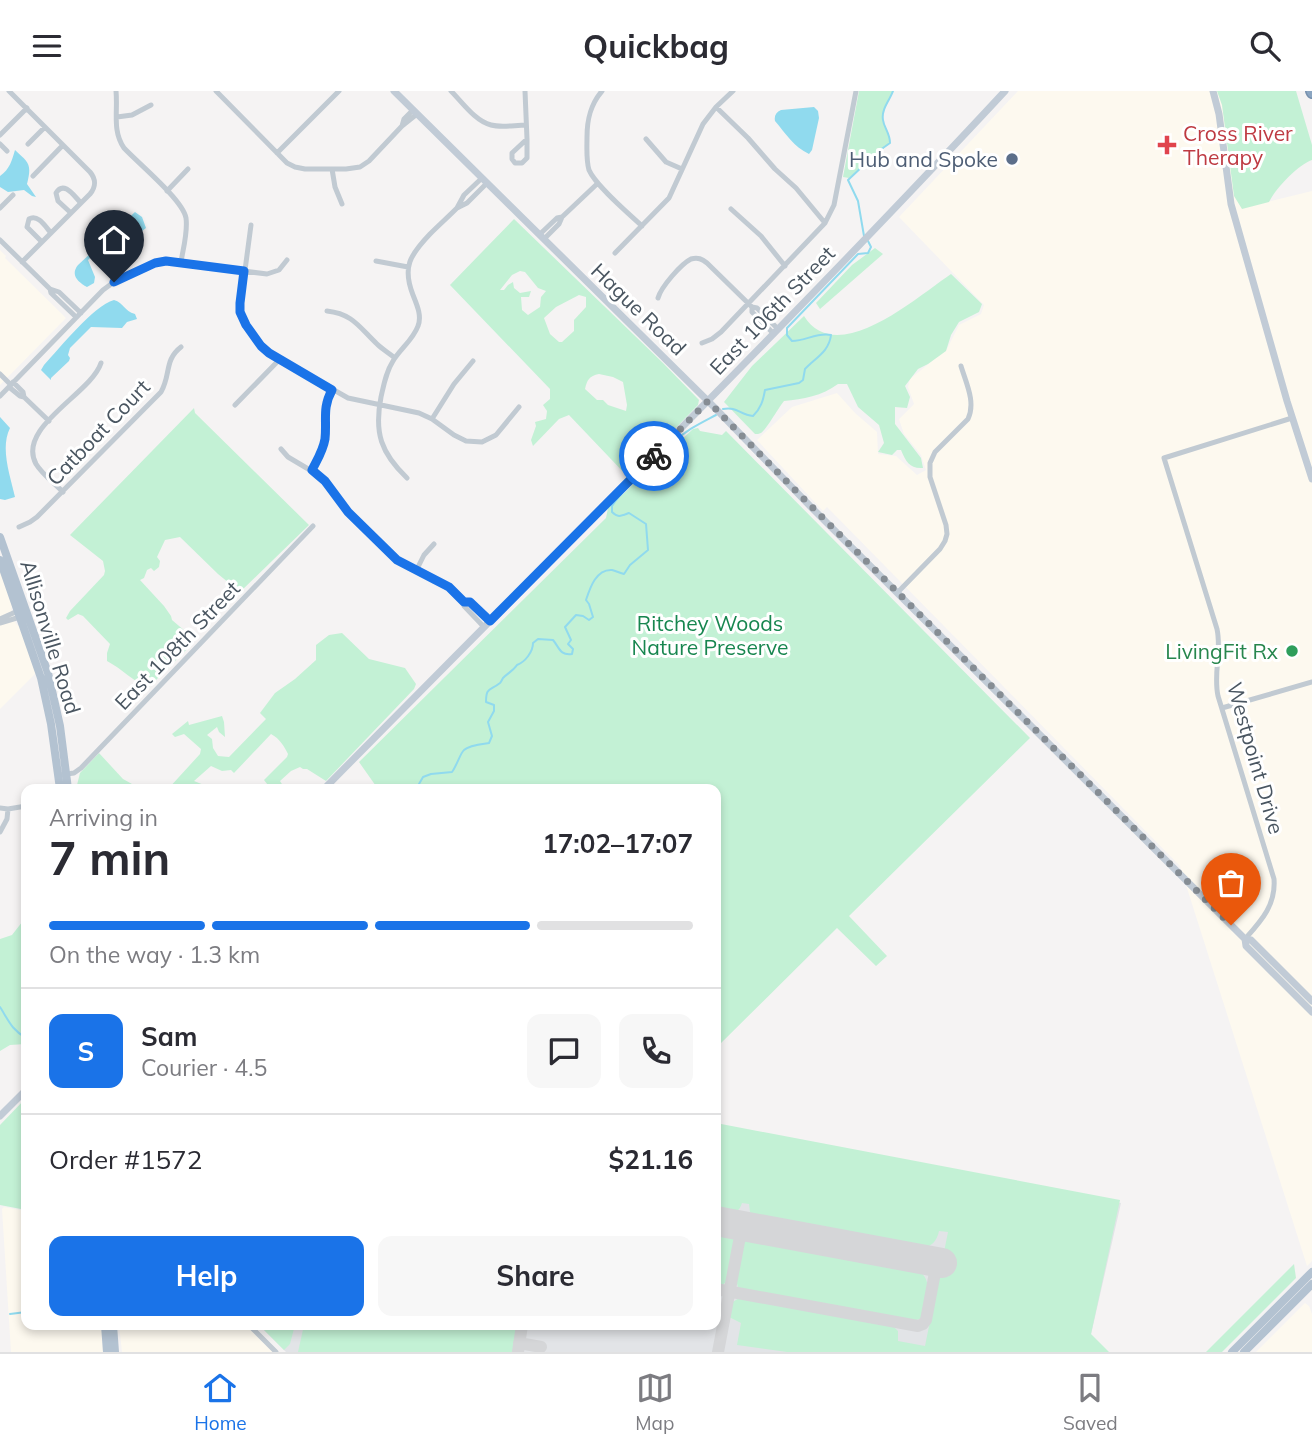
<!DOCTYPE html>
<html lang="en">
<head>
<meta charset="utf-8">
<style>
  body { margin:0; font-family:Mulish,sans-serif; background:#f7f7f7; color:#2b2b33; height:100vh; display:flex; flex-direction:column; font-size:26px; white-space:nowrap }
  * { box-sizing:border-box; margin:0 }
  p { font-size:23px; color:#7c7c81 }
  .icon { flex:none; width:38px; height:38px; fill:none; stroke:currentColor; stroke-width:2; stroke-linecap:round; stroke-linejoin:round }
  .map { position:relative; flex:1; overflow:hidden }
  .side { position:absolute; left:21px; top:693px; width:700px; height:546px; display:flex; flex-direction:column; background:#fff; border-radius:14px; box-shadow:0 4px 10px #0003 }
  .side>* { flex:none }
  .pin { position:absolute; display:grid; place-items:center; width:60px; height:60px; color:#fff; margin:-72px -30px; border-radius:50% 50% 50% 0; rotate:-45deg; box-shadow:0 0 7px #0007 }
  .pin .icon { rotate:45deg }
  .courier { position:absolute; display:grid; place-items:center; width:70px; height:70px; margin:-35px; border:5px solid #1a73e8; border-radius:50%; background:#fff; color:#222; box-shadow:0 2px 9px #0007 }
  .summary em { font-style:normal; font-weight:700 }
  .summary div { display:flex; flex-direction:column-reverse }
  .summary { display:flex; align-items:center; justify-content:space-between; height:119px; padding:0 28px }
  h1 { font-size:46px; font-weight:700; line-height:52px }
  .bar { display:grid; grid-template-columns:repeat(4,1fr); gap:10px 7px; align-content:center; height:84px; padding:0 28px }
  .bar i { height:9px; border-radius:5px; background:#e1e1e2 }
  .bar .on { background:#1a73e8 }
  .bar p { grid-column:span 4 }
  .line { display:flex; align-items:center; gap:18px; padding:0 28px; border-top:2px solid #e1e1e2 }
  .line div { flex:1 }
  .round { display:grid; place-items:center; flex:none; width:74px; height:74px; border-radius:14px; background:#f7f7f7 }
  .action { display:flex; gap:14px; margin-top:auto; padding:14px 28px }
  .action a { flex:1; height:80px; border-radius:14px; background:#1a73e8; color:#fff; font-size:28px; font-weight:700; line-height:80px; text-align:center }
  .action a+a { background:#f7f7f7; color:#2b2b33 }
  header { display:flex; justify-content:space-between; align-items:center; height:91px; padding:0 28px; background:#fff; font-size:32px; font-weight:700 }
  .menu { display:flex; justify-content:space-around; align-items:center; height:98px; border-top:2px solid #e1e1e2; background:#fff; font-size:19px; color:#7c7c81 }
  .menu a { display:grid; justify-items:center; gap:4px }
  .menu .on { color:#1a73e8 }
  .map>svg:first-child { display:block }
  .commercial { fill:#fdf9ef }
  .airport { fill:#e2e4e7 }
  .green { fill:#c3f1d5; fill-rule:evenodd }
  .water { fill:#90daee }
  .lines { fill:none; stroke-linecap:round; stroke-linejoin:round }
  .stream { stroke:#90daee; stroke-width:2 }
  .taxiway { stroke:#d5d6d8; stroke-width:12 }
  .runway { stroke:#d5d6d8; stroke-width:30 }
  .highway-casing { stroke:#7690ad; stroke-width:12 }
  .street { stroke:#c1cad2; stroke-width:5 }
  .secondary { stroke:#c1cbd6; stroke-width:7 }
  .primary { stroke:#b3c2d1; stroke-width:8 }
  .highway { stroke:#8ba5c1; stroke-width:9 }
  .done { stroke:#868d94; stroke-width:7; stroke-dasharray:0 12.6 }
  .route { stroke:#1a73e8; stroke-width:9 }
  .health-dot { fill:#e0444e; stroke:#fff; stroke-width:2.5 }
  .service-dot { fill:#5c6f8a; stroke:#fff; stroke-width:2.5 }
  .leisure-dot { fill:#2e9e5b; stroke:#fff; stroke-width:2.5 }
  .labels { text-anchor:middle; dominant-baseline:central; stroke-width:6; stroke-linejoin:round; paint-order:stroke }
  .health-label { font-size:21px; fill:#be3a42; stroke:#fff; text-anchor:start }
  .service-label { font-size:21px; fill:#4e5e75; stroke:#fff; text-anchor:end }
  .street-label { font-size:21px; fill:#4a5661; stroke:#fff }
  .park-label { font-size:21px; fill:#17864f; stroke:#fff }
  .leisure-label { font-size:21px; fill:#27864d; stroke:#fff; text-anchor:end }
</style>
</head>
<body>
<header><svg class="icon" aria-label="menu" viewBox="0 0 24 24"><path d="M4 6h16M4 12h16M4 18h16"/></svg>Quickbag<svg class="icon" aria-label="search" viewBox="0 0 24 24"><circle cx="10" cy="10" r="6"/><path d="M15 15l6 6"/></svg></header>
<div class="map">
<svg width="1312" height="1261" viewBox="0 0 1312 1261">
  <rect width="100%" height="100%" fill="#f5f3f3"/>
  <path class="commercial" d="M1018,0h199l5,14 20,103 70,-17v1070l-5,5 -127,-400 -353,-359 -4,4 -66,-71 35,-33 45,-14 18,20 22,19 1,22 18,2 21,19 9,-5 -5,-15 -17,-21 -5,-15 15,-15 -6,-17 2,-8 37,-30 12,-24 22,-11 3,-9 -85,-88z
    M0,159l6,6 -1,2 61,60 -66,67z
    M0,478l12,37 -1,4 5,14 5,4 15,45 -36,36z
    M4,1116l22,4v114h75l2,27h-92l-9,-143z
    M1305,1212l4,3 3,8v38h-56z
    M119,1234h126l28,27h-151z"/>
  <path class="airport" d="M716,1036l405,76 -34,149h-801l-27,-27h457z"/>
  <path class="green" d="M859,0h34c-3,9 -11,19 -10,29 1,7 7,12 7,23 -13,12 -27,23 -41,35l-6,-1z
    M1217,0h79l16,54v15c-14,5 -36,28 -43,42l-27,7 -8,-13 -12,-91z
    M514,128l149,144 36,37 -1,5 -70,72 -59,-62 -10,4 -26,27 -2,-6 5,-14 -1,-4 11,-3 1,-8 -4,-6 7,-6v-10l-100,-104zM520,180l5,1 13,16 8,3 -5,6 -1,10 -12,8 -6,-5 -1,-13h8l2,-6 -11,2 -6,-5 -1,-6 -5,3 -4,5h-4l12,-15zM579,204l7,2v10l-12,13v11l-12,11h-3l-9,-8 -6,-16 12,-11zM599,283l14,3 10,5 4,23 -1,6 -18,-6 -5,-5h-6l-12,-11c2,-9 4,-13 14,-15z
    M875,157l8,6 -63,55 -4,-6 36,-38z
    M951,183l31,30 -3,8 -20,10 -8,13 -5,16 -18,13 -10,5 -13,17 5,11 -3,11 -12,-1v17l26,34 2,10c-13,1 -17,-6 -22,-18h-4l-5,5 -14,-3 6,-9 -5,-18 -21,-18 -11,-23h-9c-16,12 -35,15 -54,17 -5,6 -18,29 -23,32 -2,1 -4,1 -6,1l-31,-32 28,-36 52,-50c33,53 114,-20 147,-42z
    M194,317l1,5 114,112 -69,67 -22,-18 -38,-37 -15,3 -8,17 3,4 -1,6 -5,4 -3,-3 -4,2 -3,8 -4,2 24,26 7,10 1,4 20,17v7l-44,44c-15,-7 -26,-19 -41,-27v-8l3,-9 -27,-28 -5,-2 -10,6 -2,-2 4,-7 34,-36 1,-4 -2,-10 -33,-26z
    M698,337l2,3 22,4 4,-4 304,307 -181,178 38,40 -11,10 -39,-38 -121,120v-259h-338l-19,-27 247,-244 2,-10 85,-79z
    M342,542l27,26 36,9 11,16 -2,5 -88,92 -19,-12h-4l-3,-2 -9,4 -11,10 5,8h-14l-7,-9 23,-23 1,-3c-4,-8 -8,-15 -17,-20l-37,39 -3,-3 -9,1 -11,-5 -17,15 20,8h-46l32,-35 1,-5 -17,-15 -9,3 -3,-3 16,-13 1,4 33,-9 2,6 1,15 -6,-5 -2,-5 -10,8 5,4 1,9 5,8 11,1 37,-38 -6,-6 15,-20 20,-14 21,-19v-15l13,-10z
    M99,662l24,26 18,10h-65l4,-16z
    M26,826v127l-16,1 -10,6v-112l12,-4z
    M26,1007v112l-26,-5v-80z
    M716,1032l404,77 -29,134 18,18h-322l-50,-7 4,-22 -12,-6 2,-14 10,-6 152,29 5,5v10l27,5 23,-114 -9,-1c-2,10 -7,15 -17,18l-168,-31 -4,-6 -1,-8 -7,-1c-4,14 -15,10 -26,7z
    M716,1140l14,3 5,4 -7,41c-3,5 -6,7 -12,6z
    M751,1147l165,31c19,11 10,29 7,47l-3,3 -9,2 -169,-31 -4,-3 -2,-7 6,-35 4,-5z
    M1294,1173l2,14 -74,74h-16z
    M259,1234h36l-5,19 -6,6z
    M304,1234h214l-5,27h-215z"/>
  <path class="water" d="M814,16l4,4 1,7 -7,32 -3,4c-15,-7 -23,-20 -34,-33 -1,-5 1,-9 6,-11z
    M15,59c14,13 17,14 12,34l9,13 -4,-1 -8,-6 -16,2 -8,-5v-11c10,-7 12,-16 15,-26z
    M135,121l7,5 4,11 -12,9 -43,20 -3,3 7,17 -1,6 -7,4c-9,-5 -17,-12 -9,-22z
    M114,209c10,3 10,11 21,14l2,5 -10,3 -5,6 -31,-1 -21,21 -2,7 2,3 -1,3 -18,17v2l-10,-10 3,-5c16,-17 49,-59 70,-65z
    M0,326l10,11c-10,20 0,47 5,69l-10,3 -5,-1z"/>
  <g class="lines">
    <path class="stream" d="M864,145l-6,-35 -10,-21 17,-16 10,-6 5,-8 10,-7c0,-10 -6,-15 -7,-23 -2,-11 7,-20 10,-29
      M723,318c14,-3 17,6 30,7 8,-8 10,-15 12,-26l34,-7 4,-3 2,-11c10,-11 24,-17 26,-34 -14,-3 -25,6 -39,6l-5,-6v-7l71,-74 10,-1 3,-6 -3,-6
      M421,698l-2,-5 4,-7 8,-3 21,-2c4,-5 9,-20 12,-22 5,-5 18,-6 25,-7l3,-7 -4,-14 6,-11v-6l-8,-3c0,-15 4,-11 14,-19 1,-1 2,-3 3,-5 5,-5 10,-7 14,-13 8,-3 16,-13 16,-22l5,-4 15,1c6,7 7,16 19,14l1,-5 -5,-5 3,-4 -6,-13 11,-12 7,1 6,4 4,-3 -4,-13 -3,-4c4,-12 10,-31 26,-30 4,1 8,3 12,4l6,-9 18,-15 -2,-26 -17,-11c-8,3 -11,5 -17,-1v-6c12,-19 32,-32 49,-46 6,-6 7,-12 13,-18 12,-12 27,-19 42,-27
      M0,916c9,14 11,22 26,31
      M10,1223l16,-2"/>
    <path class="taxiway" d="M716,1198l202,37 5,-2 3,-4 11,-58
      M519,1252l22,4
      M518,1261l4,-27
      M718,1261l24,-126"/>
    <path class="runway" d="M716,1130l226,42"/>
    <g class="highway-casing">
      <path id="highway" d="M1311,0l1,2"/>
    </g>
    <path class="street" d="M9,0l81,81c6,7 6,15 0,22l-68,68
      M116,0c2,20 -4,40 8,57 14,15 59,52 62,70 2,14 -3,31 -5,44
      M216,0l71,72 8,4 10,2h41l14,-2 9,-6 33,-35
      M451,0c11,11 24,30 40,34 11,3 24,0 35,0
      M525,0l2,48
      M602,0c-12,14 -15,29 -15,46 0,11 -1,23 2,33 7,16 39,43 53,56
      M716,16l32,31 27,31 21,19 29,35
      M413,19l-9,9 -2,7 15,-12
      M117,26l15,-2 19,-10
      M0,44l27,-27
      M527,48v19l-5,5h-7l-3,-4v-6z
      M646,48l20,23 16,7
      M0,53l7,7
      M28,53l17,-17
      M277,62l62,-62
      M332,78l3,18 7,17
      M33,85l30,-31
      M482,87l-18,17 -7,13 10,-5 20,-20
      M167,100l21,-22
      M0,117l13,-13
      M731,118l30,27 24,30
      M71,122l-13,-12 -2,-8c8,-13 18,3 25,10
      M562,126l36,-34
      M251,134l-11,83 6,17 15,21 8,7 79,45 71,15 13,6 22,16 12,6 16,1 14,-7 23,-28
      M540,143l17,-16 5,-1 -3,7 -15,15
      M0,149l50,49
      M42,151l-15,-15 2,-8c9,-5 16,7 22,14
      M615,162l54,-55 34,-74 13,-17 17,-16
      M376,170l32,6
      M658,207c3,-11 23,-34 33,-39 7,-2 11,0 16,4l45,44
      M327,220c26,3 32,16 50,33 5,5 12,9 18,14
      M76,226l-25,-24 -1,-4 9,3 22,21
      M774,243l-22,-22v-5l5,1 21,21
      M702,252l10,-4 9,-7 104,-109 9,-18 22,-114
      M0,283l11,11
      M9,296l11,9 4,1 -1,-5 -10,-10
      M0,305l103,-106 11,-8 49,-21 104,13 12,-4 8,-10
      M24,306l25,24
      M235,314l44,-45
      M432,328l22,-35 19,-23
      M281,358l7,8 32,19 28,36 49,48 12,8 36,17 19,17
      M311,379c6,-10 13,-19 14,-31 2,-19 -3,-31 8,-49
      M407,387c-26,-25 -33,-45 -26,-81 3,-13 5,-25 12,-36 7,-12 20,-21 25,-35 4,-10 -1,-21 -5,-31 -11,-28 -3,-40 17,-61 9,-9 18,-17 27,-26
      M63,401c-9,-9 -21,-18 -27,-28 -20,-37 55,-70 65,-101
      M19,436l11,-5 7,-5 124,-125c10,-17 3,-32 20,-45
      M416,480l8,-16 10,-11
      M898,501l42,-43 5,-8 2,-7 -1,-9 -16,-48v-14l5,-11 33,-33c8,-17 -2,-36 -7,-53
      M0,528l20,-9
      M0,532l20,-6
      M484,536l-20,-21v-4h6l20,19
      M1222,617l90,-26
      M59,684l15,-2 7,-5 232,-242
      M0,717l8,1 18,-3
      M0,741l7,-13 1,-10
      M1245,848c16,-18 31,-34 29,-60l-56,-183c-5,-23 4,-44 -1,-67l-53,-171 128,-40
      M249,1234l27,27"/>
    <path class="secondary" d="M394,0l321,317 96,99 434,432 6,1 61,61
      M1213,0l6,23 12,90 56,197 25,78
      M324,698c228,-232 460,-460 681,-698
      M1245,848l1,7 66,66
      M0,1025l26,-26"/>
    <path class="primary" d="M0,446l48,136 12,53 8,63
      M0,469l41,118 10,46 9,65
      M105,1234l2,27
      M113,1234l2,27
      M1232,1261l80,-80
      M1244,1261l68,-68"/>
    <use href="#highway" class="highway"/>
  </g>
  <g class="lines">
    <path class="done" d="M654,365l54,-55 89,91 434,433"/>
    <path class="route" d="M114,191l41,-19 11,-2 78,10 -4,32v9l6,13 15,21 8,7 63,37c-10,18 -5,30 -7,49 -2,12 -8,21 -13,31l13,11 23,31 49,48 52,27 15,15h6l20,19 164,-165"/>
  </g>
  <path class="health-dot" d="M1163.5 43.5h7v7h7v7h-7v7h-7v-7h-7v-7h7z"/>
  <circle class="service-dot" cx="1012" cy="68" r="7"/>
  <circle class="leisure-dot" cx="1292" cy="560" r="7"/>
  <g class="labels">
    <g class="health-label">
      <text x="1183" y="42">Cross River<tspan x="1183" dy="24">Therapy</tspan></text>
    </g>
    <g class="service-label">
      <text x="998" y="68">Hub and Spoke</text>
    </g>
    <g class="street-label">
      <text transform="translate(639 218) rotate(44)">Hague Road</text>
      <text transform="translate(772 219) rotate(-46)">East 106th Street</text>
      <text transform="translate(98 341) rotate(-46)">Catboat Court</text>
      <text transform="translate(51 546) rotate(73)">Allisonville Road</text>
      <text transform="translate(177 554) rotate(-46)">East 108th Street</text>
      <text transform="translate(1256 667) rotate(74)">Westpoint Drive</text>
    </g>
    <g class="park-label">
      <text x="710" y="532">Ritchey Woods<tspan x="710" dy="24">Nature Preserve</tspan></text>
    </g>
    <g class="leisure-label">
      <text x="1278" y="560">LivingFit Rx</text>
    </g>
  </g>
</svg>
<div class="pin" style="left:1231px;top:834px;background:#ea580c"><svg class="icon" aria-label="bag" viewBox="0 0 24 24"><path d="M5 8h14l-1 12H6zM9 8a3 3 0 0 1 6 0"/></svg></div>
<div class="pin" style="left:114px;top:191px;background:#1f2937"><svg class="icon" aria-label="home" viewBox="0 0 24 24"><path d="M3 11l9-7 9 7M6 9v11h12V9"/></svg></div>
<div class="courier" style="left:654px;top:365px"><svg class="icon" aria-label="bike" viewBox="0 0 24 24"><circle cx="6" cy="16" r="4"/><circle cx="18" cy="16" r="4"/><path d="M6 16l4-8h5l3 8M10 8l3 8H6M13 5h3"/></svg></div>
<section class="side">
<div class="summary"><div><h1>7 min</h1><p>Arriving in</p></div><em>17:02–17:07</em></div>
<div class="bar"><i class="on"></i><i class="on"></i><i class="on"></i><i></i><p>On the way · 1.3 km</p></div>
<div class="line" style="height:126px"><b class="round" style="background:#1a73e8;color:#fff">S</b><div><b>Sam</b><p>Courier · 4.5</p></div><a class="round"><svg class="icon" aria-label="chat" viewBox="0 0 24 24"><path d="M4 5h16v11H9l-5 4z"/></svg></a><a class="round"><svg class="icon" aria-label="phone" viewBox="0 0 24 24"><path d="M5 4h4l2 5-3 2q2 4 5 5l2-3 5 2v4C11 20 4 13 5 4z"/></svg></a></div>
<div class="line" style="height:91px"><div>Order #1572</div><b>$21.16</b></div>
<div class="action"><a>Help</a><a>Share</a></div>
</section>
</div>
<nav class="menu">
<a class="on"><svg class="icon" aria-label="home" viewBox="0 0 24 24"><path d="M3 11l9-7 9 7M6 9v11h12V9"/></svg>Home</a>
<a><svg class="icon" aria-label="map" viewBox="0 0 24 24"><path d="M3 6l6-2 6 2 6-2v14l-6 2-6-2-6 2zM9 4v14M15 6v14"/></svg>Map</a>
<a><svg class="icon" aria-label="saved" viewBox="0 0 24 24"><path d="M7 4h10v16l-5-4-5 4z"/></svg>Saved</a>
</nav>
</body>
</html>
